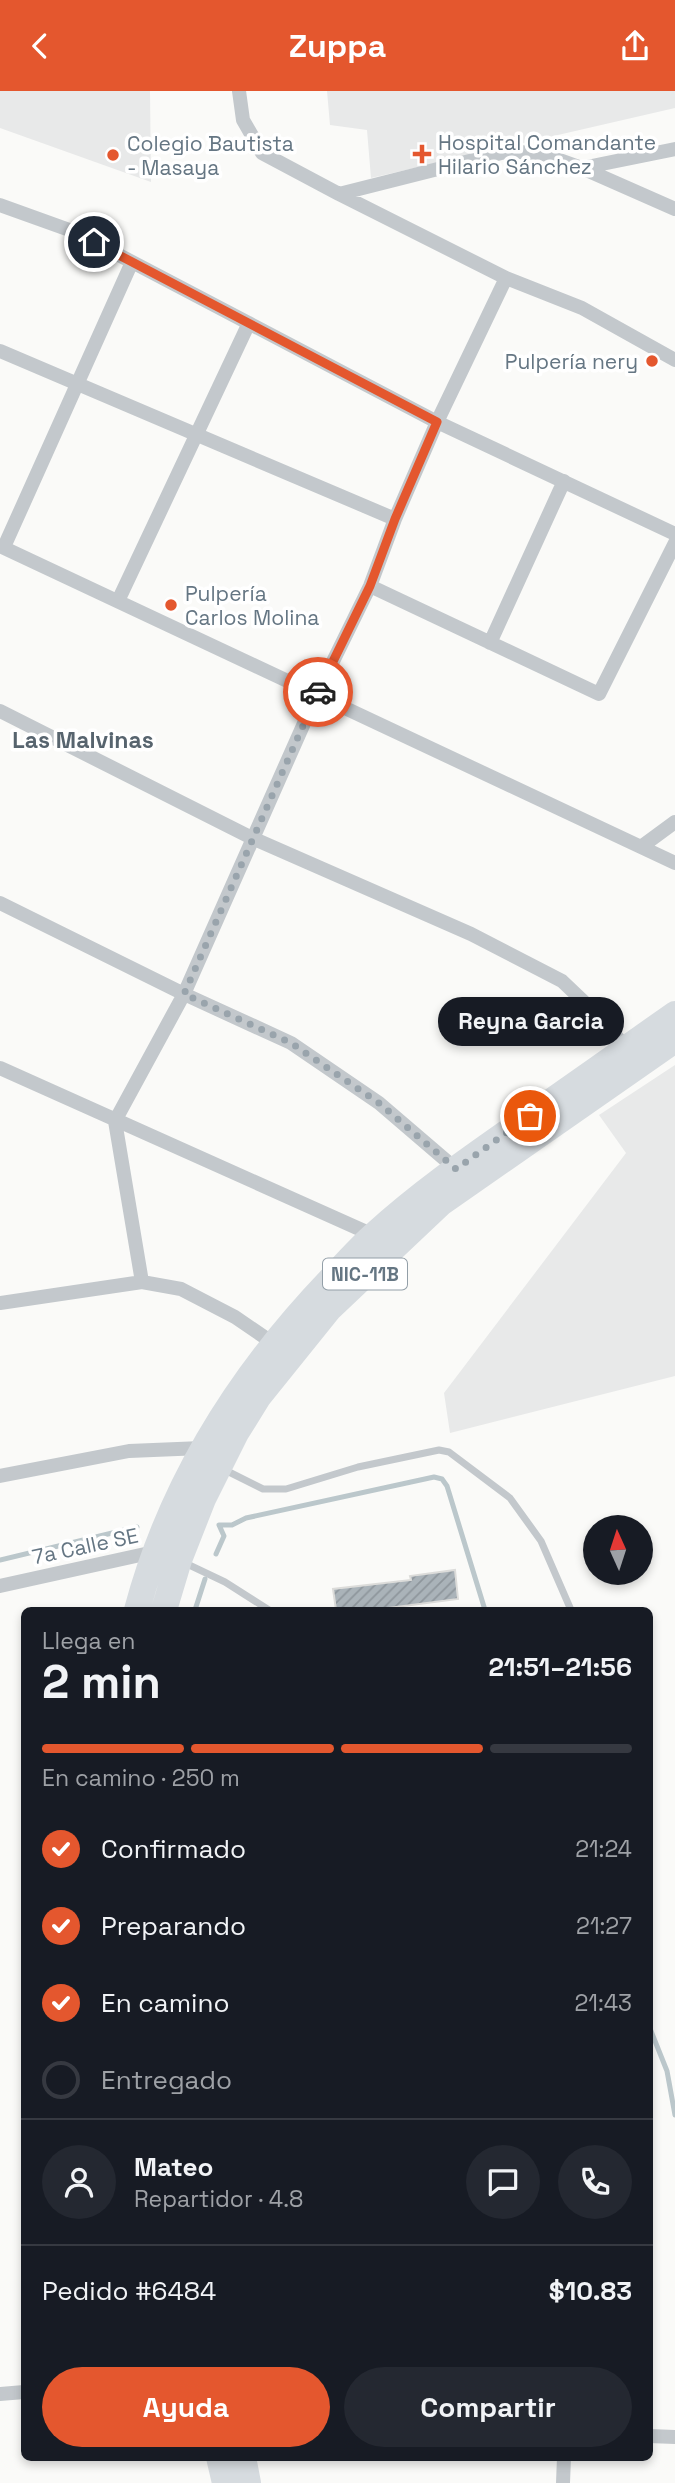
<!DOCTYPE html>
<html lang="es">
<head>
<meta charset="utf-8">
<style>
  body { margin:0; font-family:"Space Grotesk",sans-serif; background:#242831; color:#f1f3f6; height:100vh; display:flex; flex-direction:column; font-size:26px; white-space:nowrap }
  * { box-sizing:border-box; margin:0 }
  p { font-size:23px; color:#9ea1a6 }
  .icon { flex:none; width:38px; height:38px; fill:none; stroke:currentColor; stroke-width:2; stroke-linecap:round; stroke-linejoin:round }
  .map { position:relative; flex:1; overflow:hidden }
  .details { position:absolute; left:21px; top:1516px; width:632px; height:854px; display:flex; flex-direction:column; background:#171b24; border-radius:10px; box-shadow:0 4px 10px #0003 }
  .details>* { flex:none }
  .needle { width:46px; rotate:357deg }
  .controls { position:absolute; left:583px; top:1424px; display:grid; gap:14px }
  .controls a { display:grid; place-items:center; width:70px; height:70px; border-radius:50%; background:#171b24; box-shadow:0 4px 10px #0003; font-size:35px }
  .pin { position:absolute; display:grid; place-items:center; width:60px; height:60px; color:#fff; margin:-30px; border:4px solid #fff; border-radius:50%; box-shadow:0 2px 7px #0007 }
  .courier { position:absolute; display:grid; place-items:center; width:70px; height:70px; margin:-35px; border:5px solid #e4572e; border-radius:50%; background:#fff; color:#222; box-shadow:0 2px 9px #0007 }
  .bubble { position:absolute; height:49px; border-radius:24px; background:#171b24; box-shadow:0 4px 10px #0003; font-size:23px; font-weight:700; line-height:49px; text-align:center }
  .head em { font-style:normal; font-weight:700 }
  .head div { display:flex; flex-direction:column-reverse }
  .head { display:flex; align-items:center; justify-content:space-between; height:119px; padding:0 21px }
  h1 { font-size:46px; font-weight:700; line-height:52px }
  .bar { display:grid; grid-template-columns:repeat(4,1fr); gap:10px 7px; align-content:center; height:84px; padding:0 21px }
  .bar i { height:9px; border-radius:5px; background:#363941 }
  .bar .on { background:#e4572e }
  .bar p { grid-column:span 4 }
  .line { display:flex; align-items:center; gap:18px; padding:0 21px; border-top:2px solid #363941 }
  .line div { flex:1 }
  .round { display:grid; place-items:center; flex:none; width:74px; height:74px; border-radius:37px; background:#242831 }
  ol { padding:0 21px; list-style:none }
  li { display:flex; align-items:center; gap:21px; height:77px }
  li p { margin-inline-start:auto }
  li .icon { padding:7px; border-radius:50%; background:#e4572e; color:#fff; stroke-width:4 }
  li:last-child { color:#9ea1a6 }
  li i { width:38px; height:38px; border:4px solid #363941; border-radius:50% }
  .primary-button { display:flex; gap:14px; margin-top:auto; padding:14px 21px }
  .primary-button a { flex:1; height:80px; border-radius:42px; background:#e4572e; color:#fff; font-size:28px; font-weight:700; line-height:80px; text-align:center }
  .primary-button a+a { background:#242831; color:#f1f3f6 }
  header { display:flex; justify-content:space-between; align-items:center; height:91px; padding:0 21px; background:#e4572e; color:#fff; font-size:32px; font-weight:700 }
  .map>svg:first-child { display:block }
  .built { fill:#e8e9e9 }
  .lines { fill:none; stroke-linecap:round; stroke-linejoin:round }
  .stream { stroke:#bbc7cb; stroke-width:5 }
  .building { fill:url(#building-hatch); stroke:#dcdcda; stroke-width:2 }
  .lane { stroke:#c3c8cc; stroke-width:7 }
  .street { stroke:#c3c8cc; stroke-width:14 }
  .highway { stroke:#d6dbdf; stroke-width:26 }
  .done { stroke:#99a4ac; stroke-width:7; stroke-dasharray:0 12.6 }
  .route { stroke:#e4572e; stroke-width:9 }
  .poi-dot { fill:#e4572e; stroke:#fff; stroke-width:2.5 }
  .labels { text-anchor:middle; dominant-baseline:central; stroke-width:7; stroke-linejoin:round; paint-order:stroke }
  .shield { fill:#fff; stroke:#939fa8; stroke-width:2 }
  .shield-label { font-size:19px; font-weight:bold; fill:#657683 }
  .poi-label { font-size:21px; fill:#657683; stroke:#fff; text-anchor:start }
  .street-label { font-size:21px; fill:#657683; stroke:#fff }
  .neighbourhood-label { font-size:23px; font-weight:bold; fill:#57646e; stroke:#fff }
</style>
</head>
<body>
<header><svg class="icon" aria-label="back" viewBox="0 0 24 24"><path d="M15 5l-7 7 7 7"/></svg>Zuppa<svg class="icon" aria-label="share" viewBox="0 0 24 24"><path d="M12 15V3M7 8l5-5 5 5M5 13v7h14v-7"/></svg></header>
<div class="map">
<svg width="675" height="2392" viewBox="0 0 675 2392">
  <defs>
    <pattern id="building-hatch" width="6" height="6" patternUnits="userSpaceOnUse" patternTransform="scale(1.75)"><rect width="6" height="6" fill="#aab3b9"/><path d="M-1 1l2-2M0 6l6-6M5 7l2-2" fill="none" stroke="#8e969c"/></pattern>
  </defs>
  <rect width="100%" height="100%" fill="#fafaf8"/>
  <path class="built" d="M0,0h150l1,91 -151,-54z
    M327,0h348v17l-304,70 -4,-48 -37,-5z
    M675,974v311l-225,57 -6,-40 182,-240 -27,-38z"/>
  <g class="lines">
    <path class="stream" d="M216,1463l8,-18 -5,-11h13l14,-7 188,-41 8,2 5,7 38,124
      M0,1469l137,-33
      M195,1519l10,-31
      M649,1935l18,45 8,44"/>
  </g>
  <path class="building" d="M455,1479l3,29 -85,11h-37l-3,-21 78,-9 -1,-4z"/>
  <g class="lines">
    <path class="lane" d="M223,1378l40,20h23l72,-22 81,-17 10,2 61,46 31,43 30,69
      M185,1472l40,19 44,28"/>
    <path class="street" d="M239,0l4,29 19,33 77,41 167,84 76,30 93,52
      M582,77l93,41
      M339,103l170,-43 34,3 39,14 93,-19
      M0,114l75,27 362,190 238,112
      M0,260l395,168
      M0,455l675,317
      M4,456l128,-285
      M370,495l229,108 76,-151
      M118,510l131,-278
      M490,552l74,-162
      M0,620l252,127 219,96 91,47 40,38 28,34
      M641,756l34,-25
      M0,812l184,91 107,49 88,60 77,66
      M0,977l373,167
      M142,1191l-27,-161 69,-127 133,-300 53,-108 25,-67 42,-97 69,-144
      M0,1212l142,-21 39,7 54,28 38,26
      M0,1385l129,-25 73,-3
      M0,1495l154,-34 5,2
      M0,2303l24,-2
      M649,2345l26,1
      M563,2392l1,-26"/>
    <path class="highway" d="M137,1519c34,-127 103,-236 194,-331 14,-15 28,-31 44,-45 45,-41 94,-75 144,-110 52,-37 104,-73 156,-110
      M164,1519l15,-50 24,-61 33,-66 23,-37 70,-87 112,-106 234,-163
      M219,2366l6,26
      M243,2366l5,26"/>
  </g>
  <g class="lines">
    <path class="done" d="M318,601l-134,302 107,49 88,60 77,66 74,-53"/>
    <path class="route" d="M94,151l343,180 -42,97 -25,67 -52,106"/>
  </g>
  <g class="poi-dot">
    <path d="M418.5 52.5h7v7h7v7h-7v7h-7v-7h-7v-7h7z"/>
    <circle cx="113" cy="64" r="7"/>
    <circle cx="652" cy="270" r="7"/>
    <circle cx="171" cy="514" r="7"/>
  </g>
  <g class="labels">
    <rect class="shield" x="323" y="1167.5" width="84" height="31" rx="5"/>
    <g class="shield-label">
      <text x="365" y="1183">NIC-11B</text>
    </g>
    <g class="poi-label">
      <text x="438" y="51">Hospital Comandante<tspan x="438" dy="24">Hilario Sánchez</tspan></text>
      <text x="127" y="52">Colegio Bautista<tspan x="127" dy="24">- Masaya</tspan></text>
      <text x="638" y="270" text-anchor="end">Pulpería nery</text>
      <text x="185" y="502">Pulpería<tspan x="185" dy="24">Carlos Molina</tspan></text>
    </g>
    <g class="street-label">
      <text transform="translate(85 1455) rotate(-12)">7a Calle SE</text>
    </g>
    <g class="neighbourhood-label">
      <text x="83" y="649">Las Malvinas</text>
    </g>
  </g>
</svg>
<div class="controls">
<a><svg class="needle" viewBox="-14 -14 28 28"><path d="M0-13l5 13h-10z" fill="#e53935"/><path d="M0 13l5-13h-10z" fill="#9ea1a6"/></svg></a>
</div>
<div class="pin" style="left:530px;top:1025px;background:#ea580c"><svg class="icon" aria-label="bag" viewBox="0 0 24 24"><path d="M5 8h14l-1 12H6zM9 8a3 3 0 0 1 6 0"/></svg></div>
<div class="pin" style="left:94px;top:151px;background:#1f2937"><svg class="icon" aria-label="home" viewBox="0 0 24 24"><path d="M3 11l9-7 9 7M6 9v11h12V9"/></svg></div>
<div class="courier" style="left:318px;top:601px"><svg class="icon" aria-label="car" viewBox="0 0 24 24"><path d="M5 17H2v-5l4-1 3-4h7l3 4 3 1v5h-3M9 17h6M6 11h13"/><circle cx="7" cy="17" r="2"/><circle cx="17" cy="17" r="2"/></svg></div>
<div class="bubble" style="left:438px;top:906px;width:186px">Reyna Garcia</div>
<section class="details">
<div class="head"><div><h1>2 min</h1><p>Llega en</p></div><em>21:51–21:56</em></div>
<div class="bar"><i class="on"></i><i class="on"></i><i class="on"></i><i></i><p>En camino · 250 m</p></div>
<ol>
<li><svg class="icon" aria-label="check" viewBox="0 0 24 24"><path d="M5 12l5 5 9-10"/></svg>Confirmado<p>21:24</p></li>
<li><svg class="icon" aria-label="check" viewBox="0 0 24 24"><path d="M5 12l5 5 9-10"/></svg>Preparando<p>21:27</p></li>
<li><svg class="icon" aria-label="check" viewBox="0 0 24 24"><path d="M5 12l5 5 9-10"/></svg>En camino<p>21:43</p></li>
<li><i></i>Entregado</li>
</ol>
<div class="line" style="height:126px"><a class="round"><svg class="icon" aria-label="person" viewBox="0 0 24 24"><circle cx="12" cy="8" r="4"/><path d="M4 21q1-7 8-7t8 7"/></svg></a><div><b>Mateo</b><p>Repartidor · 4.8</p></div><a class="round"><svg class="icon" aria-label="chat" viewBox="0 0 24 24"><path d="M4 5h16v11H9l-5 4z"/></svg></a><a class="round"><svg class="icon" aria-label="phone" viewBox="0 0 24 24"><path d="M5 4h4l2 5-3 2q2 4 5 5l2-3 5 2v4C11 20 4 13 5 4z"/></svg></a></div>
<div class="line" style="height:91px"><div>Pedido #6484</div><b>$10.83</b></div>
<div class="primary-button"><a>Ayuda</a><a>Compartir</a></div>
</section>
</div>
</body>
</html>
